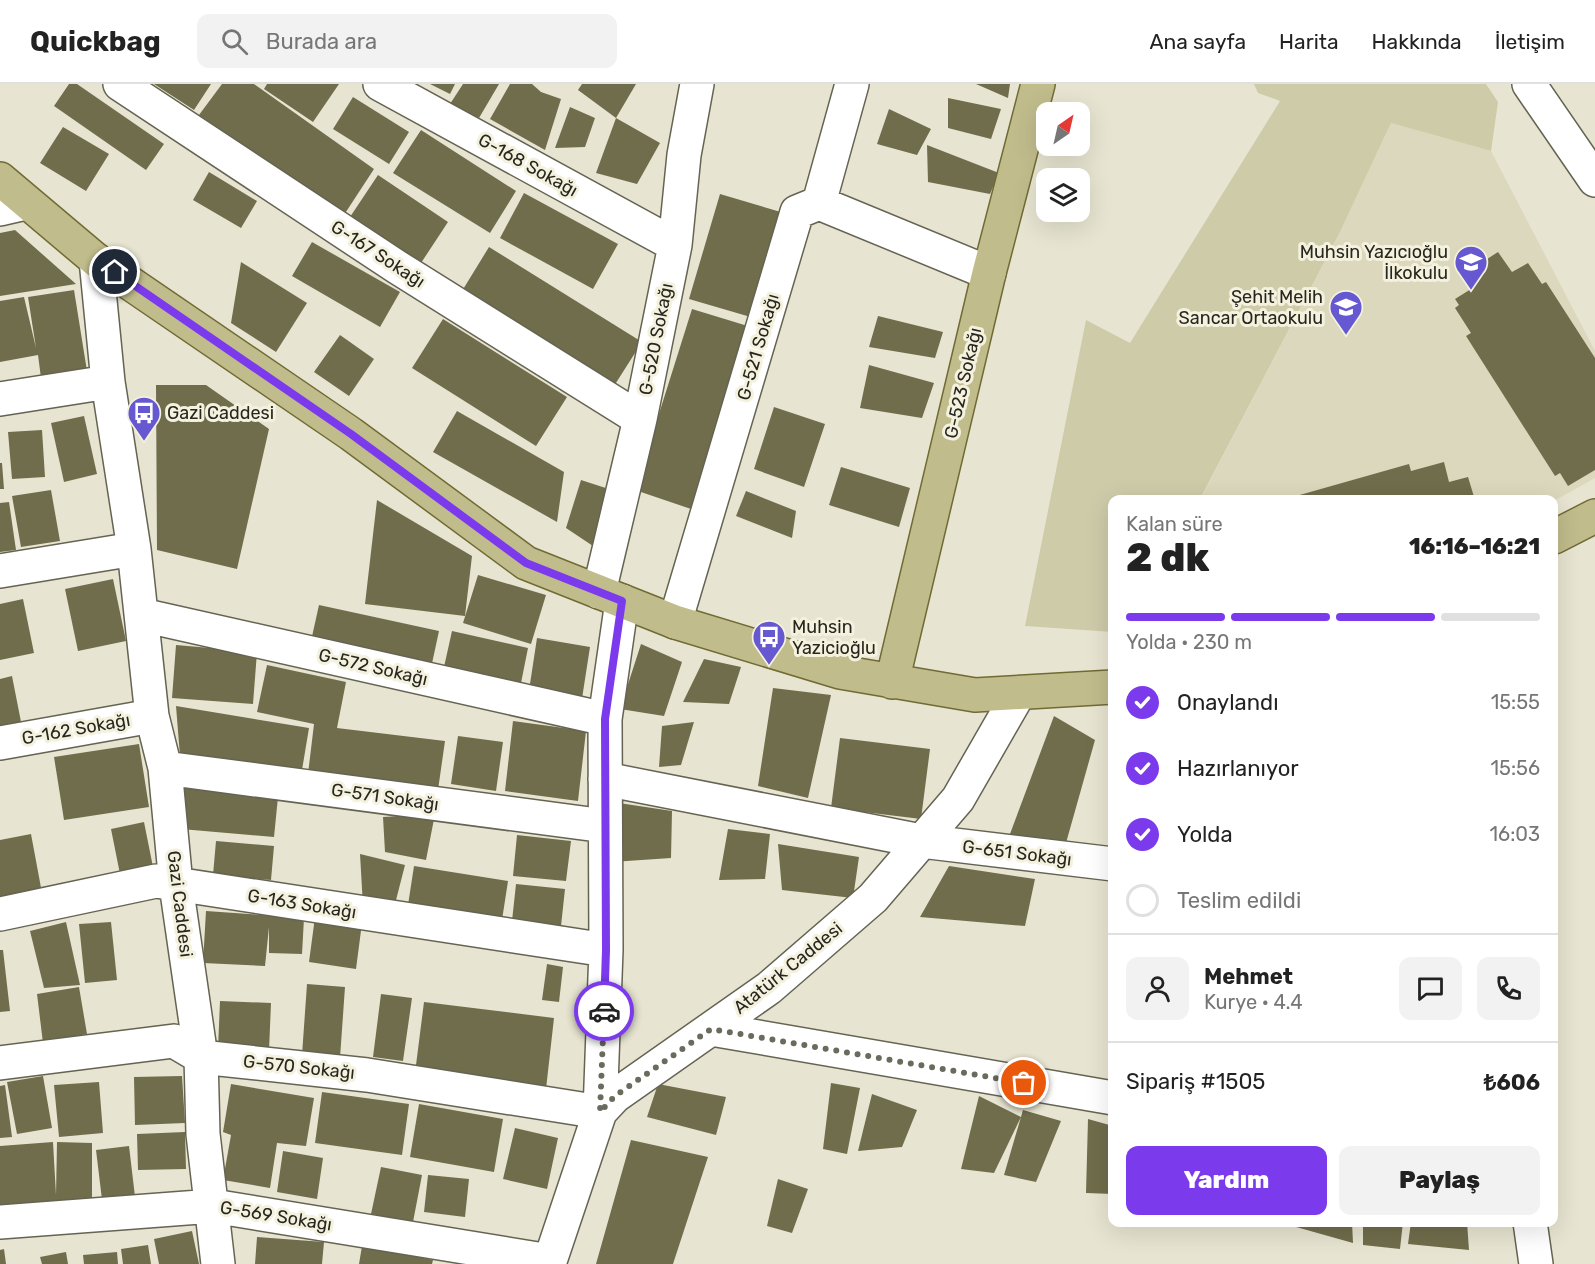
<!DOCTYPE html>
<html lang="tr">
<head>
<meta charset="utf-8">
<style>
  body { margin:0; font-family:Rubik,sans-serif; background:#f2f2f2; color:#222; height:100vh; display:flex; flex-direction:column; font-size:22px; white-space:nowrap }
  * { box-sizing:border-box; margin:0 }
  p { font-size:20px; color:#767676 }
  .icon { flex:none; width:33px; height:33px; fill:none; stroke:currentColor; stroke-width:2; stroke-linecap:round; stroke-linejoin:round }
  .map { position:relative; flex:1; overflow:hidden }
  .drawer { position:absolute; left:1108px; top:411px; width:450px; height:732px; display:flex; flex-direction:column; background:#fff; border-radius:12px; box-shadow:0 6px 24px #0002 }
  .drawer>* { flex:none }
  .needle { width:39px; rotate:34deg }
  .buttons { position:absolute; left:1036px; top:18px; display:grid; gap:12px }
  .buttons a { display:grid; place-items:center; width:54px; height:54px; border-radius:12px; background:#fff; box-shadow:0 6px 24px #0002; font-size:30px }
  .pin { position:absolute; display:grid; place-items:center; width:51px; height:51px; color:#fff; margin:-26px; border:3px solid #fff; border-radius:50%; box-shadow:0 2px 6px #0007 }
  .courier { position:absolute; display:grid; place-items:center; width:60px; height:60px; margin:-30px; border:4px solid #7c3aed; border-radius:50%; background:#fff; color:#222; box-shadow:0 2px 8px #0007 }
  .overview em { font-style:normal; font-weight:800 }
  .overview div { display:flex; flex-direction:column-reverse }
  .overview { display:flex; align-items:center; justify-content:space-between; height:102px; padding:0 18px }
  h1 { font-size:39px; font-weight:800; line-height:45px }
  .bar { display:grid; grid-template-columns:repeat(4,1fr); gap:9px 6px; align-content:center; height:72px; padding:0 18px }
  .bar i { height:8px; border-radius:4px; background:#e0e0e0 }
  .bar .current { background:#7c3aed }
  .bar p { grid-column:span 4 }
  .line { display:flex; align-items:center; gap:15px; padding:0 18px; border-top:2px solid #e0e0e0 }
  .line div { flex:1 }
  .round { display:grid; place-items:center; flex:none; width:63px; height:63px; border-radius:12px; background:#f2f2f2 }
  ol { padding:0 18px; list-style:none }
  li { display:flex; align-items:center; gap:18px; height:66px }
  li p { margin-inline-start:auto }
  li .icon { padding:6px; border-radius:50%; background:#7c3aed; color:#fff; stroke-width:4 }
  li:last-child { color:#767676 }
  li i { width:33px; height:33px; border:3px solid #e0e0e0; border-radius:50% }
  .action { display:flex; gap:12px; margin-top:auto; padding:12px 18px }
  .action a { flex:1; height:69px; border-radius:12px; background:#7c3aed; color:#fff; font-size:24px; font-weight:800; line-height:69px; text-align:center }
  .action a+a { background:#f2f2f2; color:#222 }
  header { display:flex; align-items:center; gap:36px; box-sizing:border-box; height:84px; padding:0 30px; background:#fff; border-bottom:2px solid #e0e0e0 }
  header strong { font-size:28px }
  nav { display:flex; gap:33px; margin-inline-start:auto; font-size:21px }
  .search { width:420px; height:54px; background:#f2f2f2; display:flex; align-items:center; gap:15px; box-sizing:border-box; padding:0 21px; border-radius:12px; color:#767676; font-size:22px }
  .map>svg:first-child { display:block }
  .built { fill:#dbd8bd }
  .green { fill:#cecba9 }
  .building { fill:#706d4c }
  .lines { fill:none; stroke-linecap:round; stroke-linejoin:round }
  .minor-casing { stroke:#656352; stroke-width:36 }
  .major-casing { stroke:#706b34; stroke-width:36 }
  .minor { stroke:#fff; stroke-width:33 }
  .major { stroke:#c1bc8c; stroke-width:33 }
  .done { stroke:#6a6a5d; stroke-width:6; stroke-dasharray:0 10.8 }
  .route { stroke:#7c3aed; stroke-width:8 }
  .labels { text-anchor:middle; dominant-baseline:central; stroke-width:6; stroke-linejoin:round; paint-order:stroke }
  .street-label { font-size:18px; fill:#27271f; stroke:#f4f2de }
  .poi-label { font-size:18px; fill:#27271f; stroke:#f4f2de; text-anchor:end }
</style>
</head>
<body>
<header>
<strong>Quickbag</strong>
<div class="search"><svg class="icon" aria-label="search" viewBox="0 0 24 24"><circle cx="10" cy="10" r="6"/><path d="M15 15l6 6"/></svg>Burada ara</div>
<nav><a>Ana sayfa</a><a>Harita</a><a>Hakkında</a><a>İletişim</a></nav>
</header>
<div class="map">
<svg width="1595" height="1180" viewBox="0 0 1595 1180">
  <rect width="100%" height="100%" fill="#e7e5d1"/>
  <path class="built" d="M1391,39l100,28 104,200v127l-41,23 -354,-1 140,-268z"/>
  <path class="green" d="M1254,0h232l12,18 -7,49 -100,-28 -51,109 -140,267 -87,1v132l-88,-6 61,-306 44,23 150,-242 -22,-8z"/>
  <path class="building" d="M69,0h8l87,60 -18,26 -92,-64z
    M154,0h57l-17,26z
    M222,0h32l120,85 -32,49 -143,-103z
    M267,0h72l-26,38 -49,-33z
    M430,0h25l-5,10z
    M463,0h36l-20,34 -29,-14z
    M510,0h22l9,8 20,7 -16,51 -55,-31z
    M582,0h54l-20,34 -38,-28z
    M976,0h34l-2,14z
    M353,13l56,35 -20,32 -56,-35z
    M948,14l53,11 -10,30 -43,-11z
    M570,23l25,11 -10,29 -30,1z
    M889,25l42,20 -14,26 -40,-11z
    M616,34l44,25 -23,41 -41,-11z
    M63,43l46,27 -23,37 -46,-28z
    M421,46l95,61 -26,42 -97,-60z
    M927,61l72,28 -9,21 -62,-12z
    M209,88l48,29 -16,27 -48,-28z
    M378,91l70,47 -27,41 -71,-46z
    M524,109l94,51 -25,45 -93,-51z
    M720,110l64,19 -30,105 -65,-19z
    M15,146l61,54 -76,12v-63z
    M312,158l88,50 -20,35 -88,-51z
    M489,163l153,95 -28,44 -152,-95z
    M1498,168l14,20 16,-9 14,21 4,-2 49,76v112l-27,16 -8,-13 -5,3 -89,-140 5,-3 -16,-25 4,-3 -4,-6 16,-10 -9,-14z
    M241,178l66,41 -31,49 -45,-29z
    M74,206l13,81 -46,7 -3,-23 -38,7v-61l24,-4 12,51 -8,-51z
    M692,225l59,18 -60,182 -56,-19z
    M878,232l65,16 -8,26 -66,-11z
    M443,235l124,78 -31,49 -124,-78z
    M340,251l34,24 -25,37 -35,-24z
    M869,281l65,18 -12,35 -62,-10z
    M156,301h50l63,44 -32,140 -80,-19z
    M774,323l51,17 -21,63 -50,-18z
    M457,327l107,61 -7,50 -124,-70z
    M84,332l13,58 -33,8 -13,-59z
    M42,346l3,47 -33,2 -4,-47z
    M1444,378l5,20 19,-5 7,23h-193l127,-36 2,7z
    M0,379h2l2,26h-4z
    M841,383l69,21 -11,39 -70,-22z
    M581,396l34,11 -19,57 -30,-20z
    M51,406l9,51 -39,6 -9,-51z
    M746,407l50,20 -4,27 -56,-22z
    M377,416l95,56 -7,60 -100,-12z
    M9,418l7,48 -16,2v-49z
    M478,491l68,20 -15,49 -68,-21z
    M113,495l13,62 -48,10 -13,-62z
    M23,515l11,54 -34,7v-56z
    M319,521l120,26 -8,37 -120,-27z
    M452,547l76,17 -9,45 -77,-17z
    M537,554l53,9 -9,58 -53,-8z
    M641,560l41,18 -18,54 -44,-7z
    M176,561l81,7 -4,52 -81,-6z
    M704,575l37,8 -12,37 -46,-2z
    M267,581l79,17 -9,46 108,13 -7,49 -130,-16 6,-50 -57,-12z
    M12,592l11,56 -23,4v-57z
    M773,604l58,7 -23,103 -50,-12z
    M176,622l133,22 -8,48 -121,-20z
    M1054,632l41,24 -29,103 -59,-1z
    M513,637l73,10 -8,70 -73,-10z
    M694,638l-13,43 -22,2 3,-41z
    M458,652l45,6 -7,49 -45,-7z
    M840,654l90,11 -9,70 -90,-11z
    M139,660l10,63 -85,13 -10,-63z
    M185,704l93,9 -4,40 -93,-8z
    M619,719l53,8 -1,47 -59,4z
    M435,730l-9,46 -41,-8 -2,-35z
    M144,738l10,50 -33,7 -10,-50z
    M728,745l42,5 -5,45 -46,1z
    M31,750l11,59 -42,7v-60z
    M517,751l54,6 -5,40 -53,-5z
    M216,757l58,5 -3,34 -58,-5z
    M778,760l81,13 -6,41 -71,-8z
    M360,770l45,11 -10,39 -32,2z
    M414,782l94,15 -6,39 -94,-15z
    M949,782l86,13 -10,47 -105,-9z
    M516,800l49,5 -4,37 -49,-5z
    M206,827l98,7 -2,36 -33,-1v-26l-4,39 -62,-3z
    M315,833l47,6 -6,46 -47,-7z
    M66,838l14,63 -36,3 -14,-57z
    M111,838l6,58 -32,3 -6,-59z
    M0,866h3l7,61 -10,1z
    M547,880l16,3 -4,35 -17,-2z
    M307,900l38,3 -5,71 -38,-3z
    M79,903l8,47 -44,9 -6,-49z
    M381,910l31,4 -9,63 -30,-4z
    M220,917l51,2 -2,48 -51,-2z
    M424,918l130,16 -8,71 -131,-16z
    M43,992l9,52 -35,6 -10,-52z
    M182,992l3,47 -50,2 -1,-48z
    M99,998l4,51 -44,4 -5,-52z
    M831,999l29,5 -13,66 -24,-5z
    M231,1000l83,14 -8,48 -29,-3 -7,45 -47,-8 8,-45 -8,-3z
    M658,1000l68,13 -10,38 -69,-18z
    M5,1001l7,52 -12,1v-52z
    M322,1008l87,12 -7,51 -87,-12z
    M872,1010l45,16 -15,37 -44,4z
    M979,1012l42,21 -27,56 -33,-4z
    M419,1020l84,15 -9,53 -84,-15z
    M1023,1026l38,11 -25,61 -32,-7z
    M1088,1035l25,7v68l-27,-1z
    M515,1044l43,10 -11,51 -44,-10z
    M185,1048l1,37 -48,1 -1,-36z
    M631,1056l77,17 -35,107h-77z
    M53,1058l3,53 1,-53 35,1v59l-92,9v-65z
    M129,1062l7,59 -33,3 -7,-58z
    M283,1067l40,7 -6,41 -40,-7z
    M381,1083l41,8 -9,47 -42,-8z
    M428,1091l41,4 -4,38 -41,-5z
    M778,1095l30,10 -16,44 -25,-7z
    M1282,1138h70l1,21 -71,-20z
    M1363,1138h40l-3,27 -37,-4z
    M1411,1138h56l2,28 -61,-6z
    M192,1147l7,33h-40l-5,-25z
    M257,1153l67,5 -2,22h-67z
    M148,1161l3,19h-28l-2,-15z
    M362,1162l71,14 -1,4h-73z
    M4,1165l2,15h-6v-14z
    M66,1168l2,12h-26l-2,-7z
    M117,1168l1,12h-34l-1,-9z"/>
  <g class="lines">
    <g class="minor-casing">
      <path id="minor" d="M120,0l277,183 243,152
        M380,0l295,161
        M1529,0l66,96
        M819,119l170,70
        M0,125l26,-6
        M96,176l12,122 26,167 18,167 13,52 11,117 25,172 2,77 15,130
        M0,315l108,-17
        M0,487l134,-22
        M599,508l41,-173 35,-174 9,-90 13,-71
        M142,531l463,104
        M675,538l122,-410 22,-9 33,-119
        M0,659l152,-27
        M165,684l440,58
        M605,695l316,62 192,23
        M0,830l156,-33 450,69
        M711,945l402,69
        M0,979l174,-22 27,16 166,18 233,37 6,-162 -1,-231 17,-118
        M0,1138l213,-16 337,55
        M1530,1138l6,42
        M549,1180l51,-152 15,-16 154,-108 104,-90 85,-99 61,-106"/>
    </g>
    <g class="major-casing">
      <path id="major" d="M0,95l96,81 255,174 175,129 149,59 165,50 135,23 138,-8
        M1554,453l41,-21
        M892,598l97,-409 49,-189"/>
    </g>
    <use href="#minor" class="minor"/>
    <use href="#major" class="major"/>
  </g>
  <g class="lines">
    <path class="done" d="M604,927l-4,101 15,-16 96,-67 313,54"/>
    <path class="route" d="M115,188l236,162 175,129 96,38 -17,118 1,231 -2,61"/>
  </g>
  <defs>
    <g id="school-pin" transform="scale(1.725)"><path d="M0 17L-7.5 6A9.5 9.5 0 1 1 7.5 6Z" fill="#6558d1" stroke="#f4f2de"/><path d="M0-5L7-2L0 1L-7-2ZM-4 1L0 2.5L4 1V4Q0 6-4 4Z" fill="#fff"/></g>
    <g id="bus-pin" transform="scale(1.725)"><path d="M0 17L-7.5 6A9.5 9.5 0 1 1 7.5 6Z" fill="#6558d1" stroke="#f4f2de"/><path d="M-5-6H5V4H4V6H2V4H-2V6H-4V4H-5ZM-3.5-4V0h7V-4ZM-3.5 1.2v1.5H-2V1.2ZM2 1.2v1.5H3.5V1.2Z" fill="#fff"/></g>
  </defs>
  <g fill-rule="evenodd">
    <use href="#school-pin" x="1471" y="178"/>
    <use href="#school-pin" x="1346" y="223"/>
    <use href="#bus-pin" x="144" y="329"/>
    <use href="#bus-pin" x="769" y="553"/>
  </g>
  <g class="labels">
    <g class="street-label">
      <text transform="translate(528 81) rotate(29)">G-168 Sokağı</text>
      <text transform="translate(378 170) rotate(33)">G-167 Sokağı</text>
      <text transform="translate(656 255) rotate(-79)">G-520 Sokağı</text>
      <text transform="translate(758 263) rotate(-74)">G-521 Sokağı</text>
      <text transform="translate(963 299) rotate(-77)">G-523 Sokağı</text>
      <text transform="translate(373 583) rotate(13)">G-572 Sokağı</text>
      <text transform="translate(76 645) rotate(-10)">G-162 Sokağı</text>
      <text transform="translate(385 713) rotate(8)">G-571 Sokağı</text>
      <text transform="translate(1017 769) rotate(7)">G-651 Sokağı</text>
      <text transform="translate(180 820) rotate(83)">Gazi Caddesi</text>
      <text transform="translate(302 820) rotate(9)">G-163 Sokağı</text>
      <text transform="translate(788 884) rotate(-39)">Atatürk Caddesi</text>
      <text transform="translate(299 983) rotate(6)">G-570 Sokağı</text>
      <text transform="translate(276 1132) rotate(9)">G-569 Sokağı</text>
    </g>
    <g class="poi-label">
      <text x="1448" y="168">Muhsin Yazıcıoğlu<tspan x="1448" dy="21">İlkokulu</tspan></text>
      <text x="1323" y="213">Şehit Melih<tspan x="1323" dy="21">Sancar Ortaokulu</tspan></text>
      <text x="167" y="329" text-anchor="start">Gazi Caddesi</text>
      <text x="792" y="543" text-anchor="start">Muhsin<tspan x="792" dy="21">Yazicioğlu</tspan></text>
    </g>
  </g>
</svg>
<div class="buttons">
<a><svg class="needle" viewBox="-14 -14 28 28"><path d="M0-13l5 13h-10z" fill="#e53935"/><path d="M0 13l5-13h-10z" fill="#767676"/></svg></a>
<a><svg class="icon" aria-label="layers" viewBox="0 0 24 24"><path d="M12 4l9 5-9 5-9-5zM3 14l9 5 9-5"/></svg></a>
</div>
<div class="pin" style="left:1024px;top:999px;background:#ea580c"><svg class="icon" aria-label="bag" viewBox="0 0 24 24"><path d="M5 8h14l-1 12H6zM9 8a3 3 0 0 1 6 0"/></svg></div>
<div class="pin" style="left:115px;top:188px;background:#1f2937"><svg class="icon" aria-label="home" viewBox="0 0 24 24"><path d="M3 11l9-7 9 7M6 9v11h12V9"/></svg></div>
<div class="courier" style="left:604px;top:927px"><svg class="icon" aria-label="car" viewBox="0 0 24 24"><path d="M5 17H2v-5l4-1 3-4h7l3 4 3 1v5h-3M9 17h6M6 11h13"/><circle cx="7" cy="17" r="2"/><circle cx="17" cy="17" r="2"/></svg></div>
<section class="drawer">
<div class="overview"><div><h1>2 dk</h1><p>Kalan süre</p></div><em>16:16–16:21</em></div>
<div class="bar"><i class="current"></i><i class="current"></i><i class="current"></i><i></i><p>Yolda · 230 m</p></div>
<ol>
<li><svg class="icon" aria-label="check" viewBox="0 0 24 24"><path d="M5 12l5 5 9-10"/></svg>Onaylandı<p>15:55</p></li>
<li><svg class="icon" aria-label="check" viewBox="0 0 24 24"><path d="M5 12l5 5 9-10"/></svg>Hazırlanıyor<p>15:56</p></li>
<li><svg class="icon" aria-label="check" viewBox="0 0 24 24"><path d="M5 12l5 5 9-10"/></svg>Yolda<p>16:03</p></li>
<li><i></i>Teslim edildi</li>
</ol>
<div class="line" style="height:108px"><a class="round"><svg class="icon" aria-label="person" viewBox="0 0 24 24"><circle cx="12" cy="8" r="4"/><path d="M4 21q1-7 8-7t8 7"/></svg></a><div><b>Mehmet</b><p>Kurye · 4.4</p></div><a class="round"><svg class="icon" aria-label="chat" viewBox="0 0 24 24"><path d="M4 5h16v11H9l-5 4z"/></svg></a><a class="round"><svg class="icon" aria-label="phone" viewBox="0 0 24 24"><path d="M5 4h4l2 5-3 2q2 4 5 5l2-3 5 2v4C11 20 4 13 5 4z"/></svg></a></div>
<div class="line" style="height:78px"><div>Sipariş #1505</div><b>₺606</b></div>
<div class="action"><a>Yardım</a><a>Paylaş</a></div>
</section>
</div>
</body>
</html>
